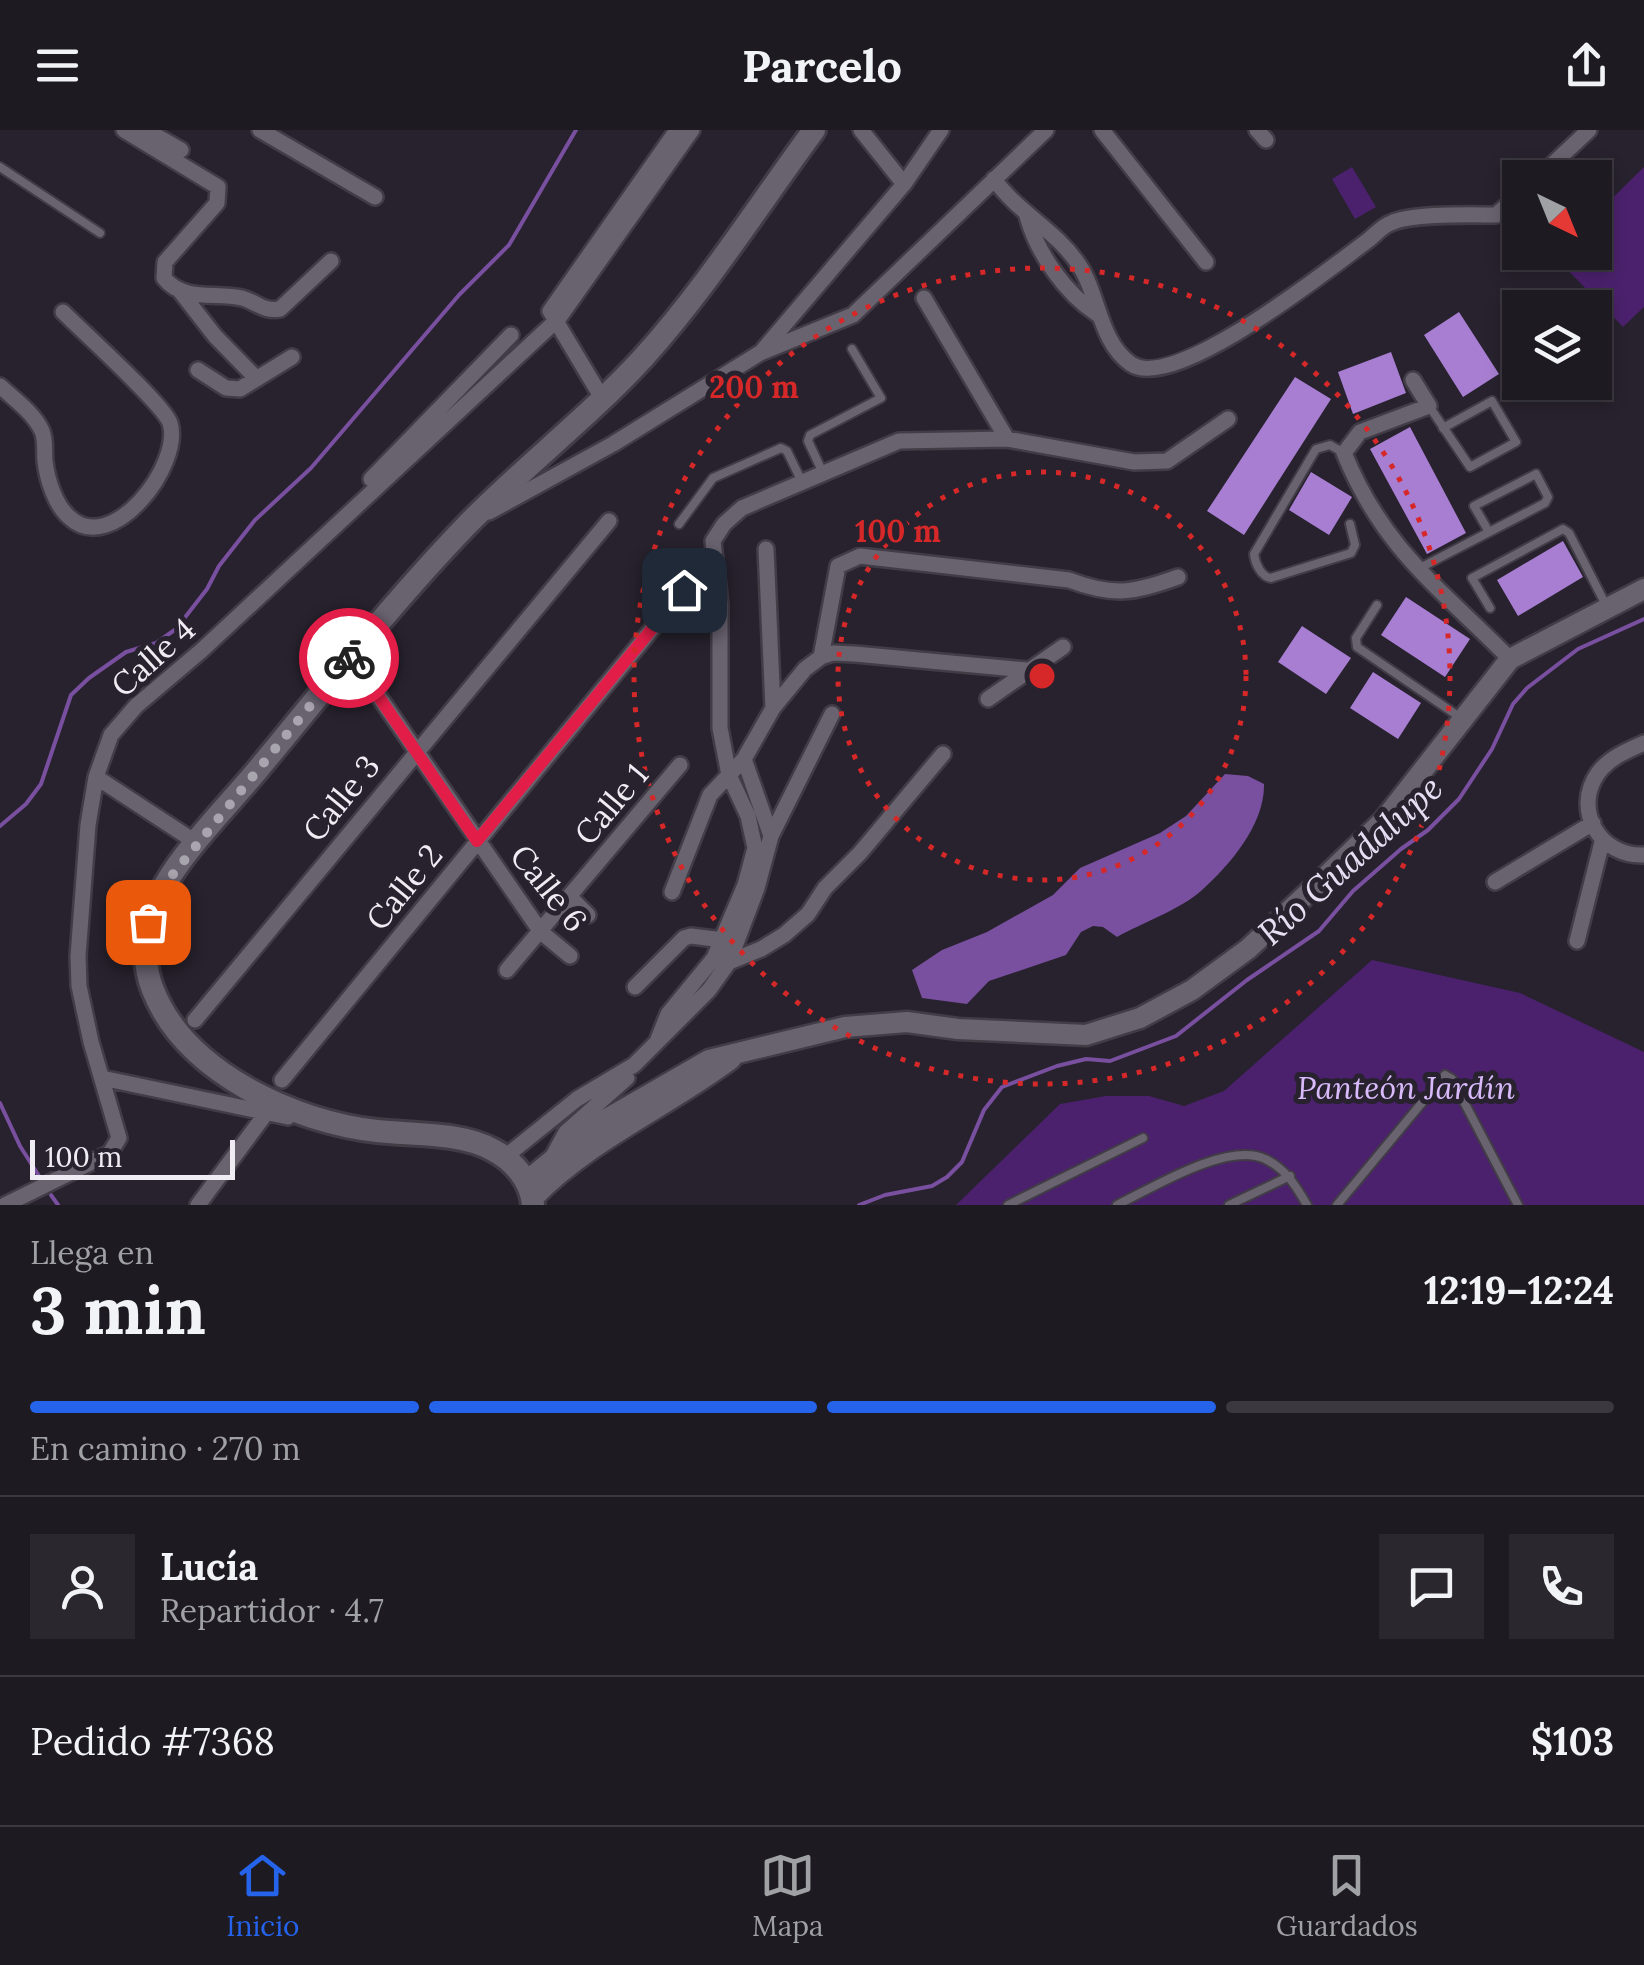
<!DOCTYPE html>
<html lang="es">
<head>
<meta charset="utf-8">
<style>
  body { margin:0; font-family:Lora,serif; background:#2a272f; color:#f1f3f6; height:100vh; display:flex; flex-direction:column; font-size:38px; white-space:nowrap }
  * { box-sizing:border-box; margin:0 }
  p { font-size:32px; color:#a0a1a5 }
  .icon { flex:none; width:55px; height:55px; fill:none; stroke:currentColor; stroke-width:2; stroke-linecap:round; stroke-linejoin:round }
  .map { position:relative; height:1075px; overflow:hidden }
  .side { display:flex; flex-direction:column; background:#1d1a22; flex:1 }
  .side>* { flex:none }
  .needle { width:65px; rotate:137deg }
  .tools { position:absolute; left:1502px; top:30px; display:grid; gap:20px }
  .tools a { display:grid; place-items:center; width:110px; height:110px; border-radius:0px; background:#1d1a22; box-shadow:0 5px 15px #0003,0 0 0 2px #3b3840; font-size:50px }
  .scale { position:absolute; left:30px; bottom:25px; width:205px; box-sizing:border-box; padding-left:10px; border:5px solid #efecf3; border-top:0; font-size:28px; line-height:35px; white-space:nowrap; color:#efecf3; -webkit-text-stroke:8px #27222d; paint-order:stroke }
  .pin { position:absolute; display:grid; place-items:center; width:85px; height:85px; color:#fff; margin:-42px; border-radius:20px; box-shadow:0 5px 15px #0006 }
  .courier { position:absolute; display:grid; place-items:center; width:100px; height:100px; margin:-50px; border:8px solid #e11d48; border-radius:50%; background:#fff; color:#222; box-shadow:0 2px 12px #0007 }
  .head em { font-style:normal; font-weight:700 }
  .head div { display:flex; flex-direction:column-reverse }
  .head { display:flex; align-items:center; justify-content:space-between; height:170px; padding:0 30px }
  h1 { font-size:65px; font-weight:700; line-height:75px }
  .bar { display:grid; grid-template-columns:repeat(4,1fr); gap:15px 10px; align-content:center; height:120px; padding:0 30px }
  .bar i { height:12px; border-radius:8px; background:#3b3840 }
  .bar .selected { background:#2563eb }
  .bar p { grid-column:span 4 }
  .line { display:flex; align-items:center; gap:25px; padding:0 30px; border-top:2px solid #3b3840 }
  .line div { flex:1 }
  .round { display:grid; place-items:center; flex:none; width:105px; height:105px; border-radius:0px; background:#2a272f }
  header { display:flex; justify-content:space-between; align-items:center; height:130px; padding:0 30px; background:#1d1a22; font-size:45px; font-weight:700 }
  .menu { display:flex; justify-content:space-around; align-items:center; height:140px; border-top:2px solid #3b3840; background:#1d1a22; font-size:28px; color:#a0a1a5 }
  .menu a { display:grid; justify-items:center; gap:5px }
  .menu .selected { color:#2563eb }
  .map>svg:first-child { display:block }
  .green { fill:#4b216d }
  .water { fill:#794f9f }
  .lines { fill:none; stroke-linecap:round; stroke-linejoin:round }
  .stream { stroke:#794f9f; stroke-width:4 }
  .building { fill:#a87ed2 }
  .service-casing { stroke:#413c46; stroke-width:12 }
  .minor-casing { stroke:#413c46; stroke-width:20 }
  .tertiary-casing { stroke:#413c46; stroke-width:25 }
  .secondary-casing { stroke:#413c46; stroke-width:28 }
  .service { stroke:#696370; stroke-width:8 }
  .minor { stroke:#696370; stroke-width:15 }
  .tertiary { stroke:#696370; stroke-width:20 }
  .secondary { stroke:#696370; stroke-width:22 }
  .done { stroke:#a9a5ae; stroke-width:10; stroke-dasharray:0 18 }
  .route { stroke:#e11d48; stroke-width:12 }
  .ring { fill:none; stroke:#d62828; stroke-width:5; stroke-dasharray:5 10 }
  .labels { text-anchor:middle; dominant-baseline:central; stroke-width:10; stroke-linejoin:round; paint-order:stroke }
  .street-label { font-size:32px; fill:#efecf3; stroke:#27222d }
  .park-label { font-size:32px; font-style:italic; fill:#d9bafb; stroke:#27222d }
  .water-label { font-size:35px; font-style:italic; fill:#e8def4; stroke:#27222d }
  .centre { fill:#d62828; stroke:#27222d; stroke-width:5 }
  .ring-label { font-size:30px; text-anchor:middle; font-weight:bold; fill:#d62828; stroke:#27222d; stroke-width:10; stroke-linejoin:round; paint-order:stroke }
</style>
</head>
<body>
<header><svg class="icon" aria-label="menu" viewBox="0 0 24 24"><path d="M4 6h16M4 12h16M4 18h16"/></svg>Parcelo<svg class="icon" aria-label="share" viewBox="0 0 24 24"><path d="M12 15V3M7 8l5-5 5 5M5 13v7h14v-7"/></svg></header>
<div class="map">
<svg width="1644" height="1075" viewBox="0 0 1644 1075">
  <rect width="100%" height="100%" fill="#27222d"/>
  <path class="green" d="M1352,37l24,40 -21,12 -23,-40z
    M1644,37v140l-21,20 -70,-72 3,-2 39,-1v-37z
    M1372,830l148,33 124,59v153h-688l104,-101 46,-8h43l35,10 40,-15z"/>
  <path class="water" d="M1225,644l23,2 16,8c1,40 -34,81 -63,107 -20,18 -59,32 -84,46l-14,-10 -10,-1 -12,6 -15,23 -77,26 -22,23 -45,-6 -10,-28 30,-20 45,-18 66,-37 27,-27 80,-35 26,-17z"/>
  <g class="lines">
    <path class="stream" d="M0,696l26,-22 15,-20 30,-89 18,-17 37,-26 30,-9 20,-14 31,-40 12,-23 36,-46 56,-52 148,-173 50,-50 67,-115
      M0,973l20,43 19,30
      M51,1065l7,10
      M859,1075l26,-10 47,-9 15,-9 15,-15 22,-52 18,-23 55,-21 29,-7 24,2 66,-25 71,-56 72,-49 34,-40 48,-42 27,-19 31,-31 33,-50 21,-45 14,-16 51,-39 66,-30"/>
  </g>
  <path class="building" d="M1459,182l40,62 -36,23 -39,-62z
    M1391,222l15,41 -53,21 -15,-42z
    M1295,247l36,22 -87,136 -37,-24z
    M1410,297l56,106 -39,21 -57,-105z
    M1311,342l41,25 -23,38 -40,-25z
    M1563,411l20,36 -65,39 -21,-36z
    M1406,467l64,42 -25,38 -64,-42z
    M1302,496l49,32 -25,36 -48,-32z
    M1373,542l48,31 -23,36 -48,-31z"/>
  <g class="lines">
    <g class="service-casing">
      <path id="service" d="M0,37l100,66
        M1429,276l41,61 46,-25 -24,-41 -49,27
        M1344,323l-14,-8 -14,4 -62,105c1,9 7,23 17,24l80,-25 4,-8 -5,-21
        M823,343l-15,-32 2,-6 71,-37 -29,-49
        M679,394l34,-46 68,-30 6,3 15,31
        M1418,439l127,-66 3,-6 -12,-23 -62,32 15,26
        M1377,475l-21,33 1,9 104,71
        M1490,478l-18,-30 91,-49 6,4 38,74
        M1008,1075l135,-67
        M1117,1075c35,-17 111,-64 148,-46 20,9 31,27 42,46
        M1229,1075l61,-29
        M1337,1075l108,-130 7,4 66,126"/>
    </g>
    <g class="minor-casing">
      <path id="minor" d="M124,0l94,57 -1,16 -52,59 -1,16c19,24 51,14 78,20 15,4 21,14 38,11l51,-48
        M146,0l35,20
        M260,0l115,67
        M861,0l43,54
        M1102,0l104,132
        M1257,0l9,10
        M1538,48l51,-48
        M994,49c24,34 62,51 85,86 20,29 20,77 52,99 43,29 198,-95 236,-123 7,-5 15,-15 24,-18 21,-10 81,-8 105,-8l24,-21
        M1027,86c10,37 38,77 70,98
        M180,161l35,45 42,43
        M924,168l83,141
        M763,220l141,-166 37,-54
        M198,240l28,18 14,1 52,-32
        M1413,250l16,26 -69,26 -16,21c39,96 96,135 166,206
        M0,256c14,13 34,27 42,45 4,9 2,20 3,30 2,18 10,44 24,56 43,41 114,-53 101,-94 -7,-19 -87,-91 -107,-111
        M602,268l-52,-87 127,-181
        M371,349l140,-144
        M489,382l124,-68 147,-91 93,-38 193,-185
        M766,419l7,159
        M351,526l190,276 29,24
        M821,527l17,-91 22,-10 209,24c45,17 65,13 109,-3
        M988,569l75,-52
        M1644,613c-16,7 -35,15 -46,30 -26,37 2,84 46,82
        M744,629l27,77
        M96,647l101,66
        M1495,752l98,-59
        M672,762l38,-97 34,-36 29,-51 32,-39 16,-12 12,-4 22,1 172,16
        M569,766l19,19
        M1577,811l25,-99
        M723,831l6,1 32,-13 23,-14 24,-21 17,-26 35,-35 83,-99
        M507,840l173,-205
        M635,857l49,-49 7,-2 32,4
        M195,890l414,-499
        M658,909l10,-25 46,-56 31,-73 10,-37 -7,-32 -19,-41 -9,-47v-124l-7,-63 11,-17 18,-16 157,-67 108,-2 127,23 33,-1 61,-42
        M102,948l186,39
        M282,950l402,-490
        M554,1024l12,-22 61,-54
        M505,1027l72,-58 57,-34 75,-75 20,-28 28,-74 14,-52 61,-122
        M5,1075l105,-52 9,-15 -28,-96 -12,-56 -1,-30 10,-131 8,-48 15,-42 25,-29 66,-56 357,-332 133,-188
        M198,1075l69,-93"/>
    </g>
    <g class="tertiary-casing">
      <path id="tertiary" d="M527,1051l64,-53 118,-68 136,-33 62,-5 51,7 128,6 54,-17 52,-28 56,-41 75,-70 61,-59 126,-161 134,-70
        M533,1068c56,-58 134,-91 198,-139"/>
    </g>
    <g class="secondary-casing">
      <path id="secondary" d="M533,1075c-2,-24 -19,-44 -40,-55 -33,-18 -80,-15 -116,-19 -83,-9 -192,-59 -224,-141 -12,-29 -8,-64 5,-92 20,-43 71,-93 102,-131 67,-81 132,-164 205,-240 57,-59 123,-109 178,-169 63,-70 115,-152 171,-228"/>
    </g>
    <use href="#service" class="service"/>
    <use href="#minor" class="minor"/>
    <use href="#tertiary" class="tertiary"/>
    <use href="#secondary" class="secondary"/>
  </g>
  <g class="lines">
    <path class="done" d="M148,792l22,-44 179,-220"/>
    <path class="route" d="M349,528l2,-2 126,185 207,-251"/>
  </g>
  <g class="ring">
    <circle cx="1042" cy="546" r="204"/>
    <circle cx="1042" cy="546" r="408"/>
  </g>
  <g class="labels">
    <g class="street-label">
      <text transform="translate(153 527) rotate(-42)">Calle 4</text>
      <text transform="translate(341 668) rotate(-51)">Calle 3</text>
      <text transform="translate(611 674) rotate(-50)">Calle 1</text>
      <text transform="translate(404 757) rotate(-51)">Calle 2</text>
      <text transform="translate(549 758) rotate(51)">Calle 6</text>
    </g>
    <g class="park-label">
      <text x="1406" y="957">Panteón Jardín</text>
    </g>
    <g class="water-label">
      <text transform="translate(1350 730) rotate(-42)">Río Guadalupe</text>
    </g>
  </g>
  <circle cx="1042" cy="546" r="15" class="centre"/>
  <g class="ring-label">
    <text x="754" y="268">200 m</text>
    <text x="898" y="412">100 m</text>
  </g>
</svg>
<div class="tools">
<a><svg class="needle" viewBox="-14 -14 28 28"><path d="M0-13l5 13h-10z" fill="#e53935"/><path d="M0 13l5-13h-10z" fill="#a0a1a5"/></svg></a>
<a><svg class="icon" aria-label="layers" viewBox="0 0 24 24"><path d="M12 4l9 5-9 5-9-5zM3 14l9 5 9-5"/></svg></a>
</div>
<div class="scale">100 m</div>
<div class="pin" style="left:148px;top:792px;background:#ea580c"><svg class="icon" aria-label="bag" viewBox="0 0 24 24"><path d="M5 8h14l-1 12H6zM9 8a3 3 0 0 1 6 0"/></svg></div>
<div class="pin" style="left:684px;top:460px;background:#1f2937"><svg class="icon" aria-label="home" viewBox="0 0 24 24"><path d="M3 11l9-7 9 7M6 9v11h12V9"/></svg></div>
<div class="courier" style="left:349px;top:528px"><svg class="icon" aria-label="bike" viewBox="0 0 24 24"><circle cx="6" cy="16" r="4"/><circle cx="18" cy="16" r="4"/><path d="M6 16l4-8h5l3 8M10 8l3 8H6M13 5h3"/></svg></div>
</div>
<section class="side">
<div class="head"><div><h1>3 min</h1><p>Llega en</p></div><em>12:19–12:24</em></div>
<div class="bar"><i class="selected"></i><i class="selected"></i><i class="selected"></i><i></i><p>En camino · 270 m</p></div>
<div class="line" style="height:180px"><a class="round"><svg class="icon" aria-label="person" viewBox="0 0 24 24"><circle cx="12" cy="8" r="4"/><path d="M4 21q1-7 8-7t8 7"/></svg></a><div><b>Lucía</b><p>Repartidor · 4.7</p></div><a class="round"><svg class="icon" aria-label="chat" viewBox="0 0 24 24"><path d="M4 5h16v11H9l-5 4z"/></svg></a><a class="round"><svg class="icon" aria-label="phone" viewBox="0 0 24 24"><path d="M5 4h4l2 5-3 2q2 4 5 5l2-3 5 2v4C11 20 4 13 5 4z"/></svg></a></div>
<div class="line" style="height:130px"><div>Pedido #7368</div><b>$103</b></div>
</section>
<nav class="menu">
<a class="selected"><svg class="icon" aria-label="home" viewBox="0 0 24 24"><path d="M3 11l9-7 9 7M6 9v11h12V9"/></svg>Inicio</a>
<a><svg class="icon" aria-label="map" viewBox="0 0 24 24"><path d="M3 6l6-2 6 2 6-2v14l-6 2-6-2-6 2zM9 4v14M15 6v14"/></svg>Mapa</a>
<a><svg class="icon" aria-label="saved" viewBox="0 0 24 24"><path d="M7 4h10v16l-5-4-5 4z"/></svg>Guardados</a>
</nav>
</body>
</html>
